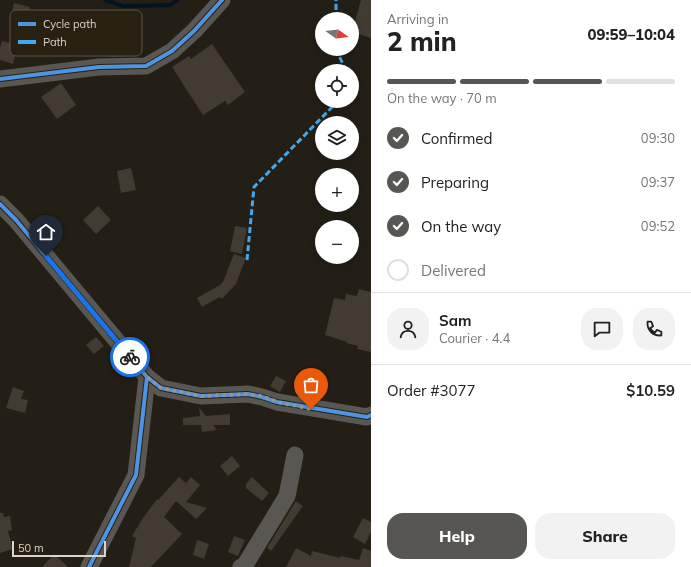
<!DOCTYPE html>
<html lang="en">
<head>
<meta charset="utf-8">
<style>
  body { margin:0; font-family:Mulish,sans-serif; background:#f2f2f2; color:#222; height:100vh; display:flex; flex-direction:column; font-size:15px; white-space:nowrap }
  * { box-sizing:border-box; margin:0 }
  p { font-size:13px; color:#767676 }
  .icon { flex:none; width:22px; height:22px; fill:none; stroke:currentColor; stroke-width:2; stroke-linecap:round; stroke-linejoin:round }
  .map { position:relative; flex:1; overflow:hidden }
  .panel { display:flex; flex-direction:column; background:#fff; width:320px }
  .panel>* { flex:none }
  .needle { width:26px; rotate:104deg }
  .tools { position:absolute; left:315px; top:12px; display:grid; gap:8px }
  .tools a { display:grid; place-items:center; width:44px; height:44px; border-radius:50%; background:#fff; box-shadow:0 2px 10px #0003; font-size:20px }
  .scale { position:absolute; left:12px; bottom:10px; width:94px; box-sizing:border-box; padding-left:4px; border:2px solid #dad4cb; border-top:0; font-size:11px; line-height:14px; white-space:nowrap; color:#dad4cb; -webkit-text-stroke:3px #282011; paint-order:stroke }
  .pin { position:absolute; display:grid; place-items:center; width:34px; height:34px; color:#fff; margin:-41px -17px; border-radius:50% 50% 50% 0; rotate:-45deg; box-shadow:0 0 4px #0007 }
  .pin .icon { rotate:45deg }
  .courier { position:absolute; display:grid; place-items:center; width:40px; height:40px; margin:-20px; border:3px solid #1a73e8; border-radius:50%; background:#fff; color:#222; box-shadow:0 1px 5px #0007 }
  .headline em { font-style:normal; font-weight:800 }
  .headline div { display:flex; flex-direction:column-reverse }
  .headline { display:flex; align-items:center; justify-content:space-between; height:68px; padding:0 16px }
  h1 { font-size:26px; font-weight:800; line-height:30px }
  .bar { display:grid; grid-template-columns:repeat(4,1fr); gap:6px 4px; align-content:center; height:48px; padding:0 16px }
  .bar i { height:5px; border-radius:3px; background:#e0e0e0 }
  .bar .selected { background:#585652 }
  .bar p { grid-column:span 4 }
  .line { display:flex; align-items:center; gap:10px; padding:0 16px; border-top:1px solid #e0e0e0 }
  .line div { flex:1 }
  .round { display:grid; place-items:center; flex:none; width:42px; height:42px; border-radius:16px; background:#f2f2f2 }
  ol { padding:0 16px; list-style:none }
  li { display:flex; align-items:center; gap:12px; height:44px }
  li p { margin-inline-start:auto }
  li .icon { padding:4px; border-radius:50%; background:#585652; color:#fff; stroke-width:4 }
  li:last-child { color:#767676 }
  li i { width:22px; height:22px; border:2px solid #e0e0e0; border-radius:50% }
  .cta { display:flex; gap:8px; margin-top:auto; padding:8px 16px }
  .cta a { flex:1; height:46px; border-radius:16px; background:#585652; color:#fff; font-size:16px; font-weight:800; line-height:46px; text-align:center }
  .cta a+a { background:#f2f2f2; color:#222 }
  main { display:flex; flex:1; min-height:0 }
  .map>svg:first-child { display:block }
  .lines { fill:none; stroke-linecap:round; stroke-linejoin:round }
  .stream { stroke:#031320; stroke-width:4 }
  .building { fill:#413b31 }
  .minor { stroke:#5a5652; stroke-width:17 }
  .quiet { stroke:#3fa9f5; stroke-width:3; stroke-dasharray:6 3; stroke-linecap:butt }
  .cycleway-casing { stroke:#282011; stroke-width:6 }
  .cycleway { stroke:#4d94e3; stroke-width:4 }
  .done { stroke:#9a958c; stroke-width:4; stroke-dasharray:0 7.2 }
  .route { stroke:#1a73e8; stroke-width:5 }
  .key { fill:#282011; stroke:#5d5649; stroke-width:1 }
  .key-label { font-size:11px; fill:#dad4cb }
</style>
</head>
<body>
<main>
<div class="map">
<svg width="371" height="567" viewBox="0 0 371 567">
  <rect width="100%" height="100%" fill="#231f16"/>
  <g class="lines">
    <path class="stream" d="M105,0l18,6 47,-1 7,-5"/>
  </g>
  <path class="building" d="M361,0h10v38l-19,-6z
    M14,3l16,4 -3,15 -16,-4z
    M115,40l14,16 -18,1 -7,-7z
    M2,41l16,4 -5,19 -13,-4v-12z
    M212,44l33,48 -17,13 -3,-4 -22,14 -31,-48 17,-11 2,3z
    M61,83l15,22 -19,14 -16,-22z
    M131,168l5,22 -15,3 -4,-22z
    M98,206l13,14 -15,14 -13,-14z
    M235,226l12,2 -5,26 -12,-3z
    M234,254l12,4 -10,26 -14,15 -2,-2 -18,10 -5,-9 23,-13 3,-3z
    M359,289l12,3v60l-14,-3 1,-3 -12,-3 1,-1 -22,-7 9,-37 11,2 1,-6 11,2z
    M96,337l8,9 -10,8 -8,-9z
    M276,376l10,5 -6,11 -10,-6z
    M13,387l11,4 -3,8 7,1 -3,13 -19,-5z
    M199,407l7,9 24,-2v11h-17l4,5 -15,2 -1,-7h-18v-7l17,-2z
    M232,456l8,10 -12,10 -8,-10z
    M179,477l7,6 5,-6 9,8 -14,17 21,6 -11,11 -20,-18 -12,16 18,17 -31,33h-22l7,-29 -4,-2 11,-18 14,-19 1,1z
    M252,477l17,16 -7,8 -16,-13v-4z
    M296,501l7,5 -32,45 -4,-3z
    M0,513h3l1,4 6,-1 2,14 -4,1 5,18 -13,4z
    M363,518l8,4v10l-6,12 -12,-7z
    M234,536l11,4 -7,16 -10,-4z
    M197,540l12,4 -5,15 -11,-4z
    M296,548l15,8 1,-5 28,7 1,-2 18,4 4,-12 8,3v16h-85z
    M54,554l14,13h-26z"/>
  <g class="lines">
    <path class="minor" d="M0,79l99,-12 47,-1 26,-15 22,-20 28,-31
      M0,204l16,16 131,157 14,11 40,8 47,-2 14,3 15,5 90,15 4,-2
      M89,567l47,-92 11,-98
      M241,567l4,-2 42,-69 8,-41"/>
    <path class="quiet" d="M336,19v-19
      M336,49l10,22
      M352,84v3
      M247,260l7,-73 84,-86"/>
    <g class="cycleway-casing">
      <path id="cycleway" d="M0,79l99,-12 47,-1 26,-15 22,-20 28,-31
        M0,204l16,16 131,157 14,11 40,8 47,-2 14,3 15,5 90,15 4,-2
        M89,567l47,-92 11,-98"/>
    </g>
    <use href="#cycleway" class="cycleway"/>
  </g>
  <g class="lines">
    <path class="done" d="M130,357l17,20 14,11 40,8 47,-2 14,2 15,6 34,7"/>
    <path class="route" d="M46,256l84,101"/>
  </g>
  <rect x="10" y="10" width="132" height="46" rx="6" class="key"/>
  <rect x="18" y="22" width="18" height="4" fill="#4d94e3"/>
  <rect x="18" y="40" width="18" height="4" fill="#3fa9f5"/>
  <g class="key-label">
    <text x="43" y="28">Cycle path</text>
    <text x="43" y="46">Path</text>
  </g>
</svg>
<div class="tools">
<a><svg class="needle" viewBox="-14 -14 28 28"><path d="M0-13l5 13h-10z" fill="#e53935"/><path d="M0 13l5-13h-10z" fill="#767676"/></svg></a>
<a><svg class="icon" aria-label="locate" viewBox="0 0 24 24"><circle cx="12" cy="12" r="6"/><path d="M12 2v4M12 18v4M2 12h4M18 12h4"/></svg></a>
<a><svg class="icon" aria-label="layers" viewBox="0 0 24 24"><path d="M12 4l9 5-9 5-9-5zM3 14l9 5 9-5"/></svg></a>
<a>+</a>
<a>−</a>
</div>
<div class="scale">50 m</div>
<div class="pin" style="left:311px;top:409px;background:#ea580c"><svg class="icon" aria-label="bag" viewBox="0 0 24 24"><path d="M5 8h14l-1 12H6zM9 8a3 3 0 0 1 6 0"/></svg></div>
<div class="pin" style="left:46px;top:256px;background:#1f2937"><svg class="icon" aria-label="home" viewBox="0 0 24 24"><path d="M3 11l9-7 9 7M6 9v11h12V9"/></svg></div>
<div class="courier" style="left:130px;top:357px"><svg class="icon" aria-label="bike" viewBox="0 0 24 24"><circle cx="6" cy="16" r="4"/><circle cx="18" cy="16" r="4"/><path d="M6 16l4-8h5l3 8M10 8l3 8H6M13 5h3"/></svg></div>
</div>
<section class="panel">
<div class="headline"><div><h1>2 min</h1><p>Arriving in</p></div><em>09:59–10:04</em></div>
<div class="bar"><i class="selected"></i><i class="selected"></i><i class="selected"></i><i></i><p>On the way · 70 m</p></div>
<ol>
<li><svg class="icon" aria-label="check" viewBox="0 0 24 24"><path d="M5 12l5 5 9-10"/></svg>Confirmed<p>09:30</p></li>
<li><svg class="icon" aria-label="check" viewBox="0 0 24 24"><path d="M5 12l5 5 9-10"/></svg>Preparing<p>09:37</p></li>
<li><svg class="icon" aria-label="check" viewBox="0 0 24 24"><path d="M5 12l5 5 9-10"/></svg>On the way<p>09:52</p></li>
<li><i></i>Delivered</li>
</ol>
<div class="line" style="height:72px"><a class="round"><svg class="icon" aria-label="person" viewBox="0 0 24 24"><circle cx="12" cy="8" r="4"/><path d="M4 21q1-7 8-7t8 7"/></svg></a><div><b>Sam</b><p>Courier · 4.4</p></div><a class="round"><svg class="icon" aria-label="chat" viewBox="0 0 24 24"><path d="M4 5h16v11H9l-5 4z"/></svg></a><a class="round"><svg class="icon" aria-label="phone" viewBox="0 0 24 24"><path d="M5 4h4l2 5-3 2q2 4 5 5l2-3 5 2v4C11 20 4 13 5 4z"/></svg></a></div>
<div class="line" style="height:52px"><div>Order #3077</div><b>$10.59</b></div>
<div class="cta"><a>Help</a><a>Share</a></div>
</section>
</main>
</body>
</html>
